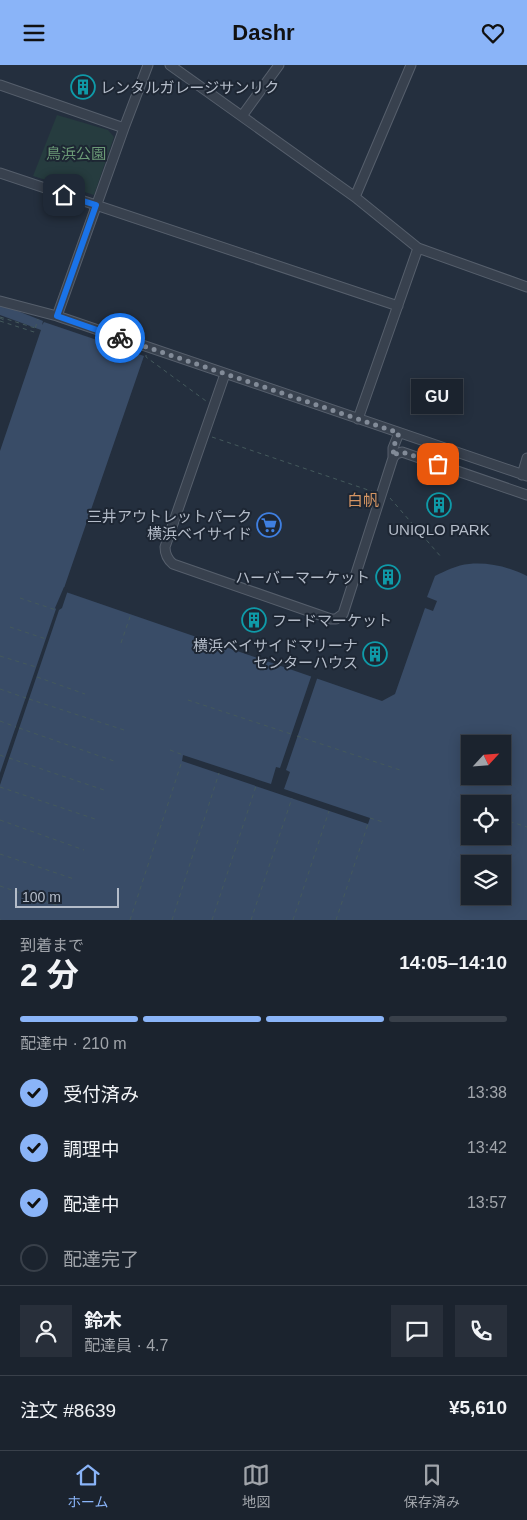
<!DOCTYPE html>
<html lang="ja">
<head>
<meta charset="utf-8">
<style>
  body { margin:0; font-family:Arial,"Noto Sans JP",sans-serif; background:#282f3a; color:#f1f3f6; height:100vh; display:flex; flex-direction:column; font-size:19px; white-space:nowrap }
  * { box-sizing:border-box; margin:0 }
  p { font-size:16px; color:#a0a4aa }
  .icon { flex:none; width:28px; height:28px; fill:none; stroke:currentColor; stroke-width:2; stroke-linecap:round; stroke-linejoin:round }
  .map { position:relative; height:855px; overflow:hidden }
  .sheet { display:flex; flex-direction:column; background:#1b232e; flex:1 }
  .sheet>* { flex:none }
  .needle { width:32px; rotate:64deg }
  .fabs { position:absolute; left:461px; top:670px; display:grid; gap:10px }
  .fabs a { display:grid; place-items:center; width:50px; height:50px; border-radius:0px; background:#1b232e; box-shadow:0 2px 12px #0003,0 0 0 1px #39404a; font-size:25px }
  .scale { position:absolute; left:15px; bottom:12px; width:104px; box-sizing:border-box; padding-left:5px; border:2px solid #b4bcc9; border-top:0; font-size:14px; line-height:18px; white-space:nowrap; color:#b4bcc9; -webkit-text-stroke:4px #1d2633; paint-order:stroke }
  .pin { position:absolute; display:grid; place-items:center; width:42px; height:42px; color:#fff; margin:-21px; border-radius:10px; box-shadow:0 2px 8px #0006 }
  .courier { position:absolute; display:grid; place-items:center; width:50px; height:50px; margin:-25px; border:4px solid #1a73e8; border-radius:50%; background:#fff; color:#222; box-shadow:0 1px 6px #0007 }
  .bubble { position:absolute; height:35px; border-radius:0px; background:#1b232e; box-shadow:0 2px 12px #0003,0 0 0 1px #39404a; font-size:16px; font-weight:700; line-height:35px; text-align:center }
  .headline em { font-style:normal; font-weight:700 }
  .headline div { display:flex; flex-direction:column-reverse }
  .headline { display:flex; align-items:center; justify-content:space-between; height:85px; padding:0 20px }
  h1 { font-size:32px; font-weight:700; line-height:38px }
  .bar { display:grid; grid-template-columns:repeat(4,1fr); gap:8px 5px; align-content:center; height:60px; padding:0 20px }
  .bar i { height:6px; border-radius:4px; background:#39404a }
  .bar .selected { background:#8ab4f8 }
  .bar p { grid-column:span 4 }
  .line { display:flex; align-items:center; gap:12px; padding:0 20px; border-top:1px solid #39404a }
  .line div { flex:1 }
  .round { display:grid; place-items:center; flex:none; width:52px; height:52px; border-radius:0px; background:#282f3a }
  ol { padding:0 20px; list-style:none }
  li { display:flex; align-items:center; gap:15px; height:55px }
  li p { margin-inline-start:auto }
  li .icon { padding:5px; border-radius:50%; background:#8ab4f8; color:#111; stroke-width:4 }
  li:last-child { color:#a0a4aa }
  li i { width:28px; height:28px; border:2px solid #39404a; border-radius:50% }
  header { display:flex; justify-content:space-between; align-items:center; height:65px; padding:0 20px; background:#8ab4f8; color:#111; font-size:22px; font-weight:700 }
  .tab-bar { display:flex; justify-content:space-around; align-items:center; height:70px; border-top:1px solid #39404a; background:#1b232e; font-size:14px; color:#a0a4aa }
  .tab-bar a { display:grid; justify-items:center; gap:2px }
  .tab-bar .selected { color:#8ab4f8 }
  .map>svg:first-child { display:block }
  .green { fill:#263c3f }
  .water { fill:#394c67; fill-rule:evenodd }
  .pier { fill:#242f3e }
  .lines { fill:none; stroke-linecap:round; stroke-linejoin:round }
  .minor-casing { stroke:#565f6c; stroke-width:11 }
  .path { stroke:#44595c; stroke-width:1; stroke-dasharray:4 4; stroke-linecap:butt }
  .minor { stroke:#38414e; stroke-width:9 }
  .done { stroke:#828b98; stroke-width:5; stroke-dasharray:0 9 }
  .route { stroke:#1a73e8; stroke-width:6 }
  .labels { text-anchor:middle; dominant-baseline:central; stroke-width:4; stroke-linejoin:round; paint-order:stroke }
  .poi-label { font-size:15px; fill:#b4bcc9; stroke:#1d2633; text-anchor:end }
  .park-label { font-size:15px; fill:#6b9a76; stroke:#1d2633 }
  .neighbourhood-label { font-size:16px; fill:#d59563; stroke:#1d2633 }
</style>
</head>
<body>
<header><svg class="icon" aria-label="menu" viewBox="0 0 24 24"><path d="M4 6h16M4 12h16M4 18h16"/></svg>Dashr<svg class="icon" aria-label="heart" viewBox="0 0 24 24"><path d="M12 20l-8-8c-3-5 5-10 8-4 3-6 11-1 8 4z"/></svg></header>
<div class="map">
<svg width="527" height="855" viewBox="0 0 527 855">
  <rect width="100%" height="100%" fill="#242f3e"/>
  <path class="green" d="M57,50l51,15 6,7 -20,58 -61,-19z"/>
  <path class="water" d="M0,239l43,17 -1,4 2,-3 100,34 -81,235 319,110 13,-7 30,-86 8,3 4,-10 -10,-4 8,-21c10,-5 22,-11 34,-12 19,-2 41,3 58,12v344h-527v-469l41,-121 -41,-15zM470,679h32v32h-32zM470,739h32v32h-32zM470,799h32v32h-32z"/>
  <path class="pier" d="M64,522l2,1 -1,1 3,1 -6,18 -3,2 -59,175v-12l56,-164 -1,-1z
    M312,609l6,2 -32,94 4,2 -6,17 86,29 -2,6 -186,-63 1,-6 88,29 5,-17 4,1z"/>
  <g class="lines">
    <g class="minor-casing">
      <path id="minor" d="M170,0l185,132 63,51 109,39
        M0,20l124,43
        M242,51l37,-51
        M0,108l398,133
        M355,132l56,-132
        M0,236l57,15 470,160
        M57,251l67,-188 24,-63
        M225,309l-60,173c0,7 2,12 8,17l158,55h5l7,-5 50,-156v-10l6,-15
        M358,354l60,-171
        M393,393l3,-4 6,-2 125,43
        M522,410l5,-17"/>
    </g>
    <path class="path" d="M0,252l35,11
      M0,253l4,2v2
      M0,256l34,11 4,-13
      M146,290v2l60,44
      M212,372l162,55
      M390,433l52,60
      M20,533l36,12
      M10,562l36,12
      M121,578l10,-29
      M0,591l36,11
      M37,612l48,17
      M0,624l26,9
      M29,634l95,31
      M188,635l103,34
      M0,656l16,6
      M19,663l95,33
      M297,671l103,34
      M170,685l13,5
      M0,690l5,2
      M9,693l95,32
      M0,722l95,32
      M370,753l13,4
      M502,754l25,8
      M0,755l84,30
      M0,789l74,25
      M0,821l65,22
      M0,855h1
      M130,855l52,-159
      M172,855l47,-147
      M212,855l44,-134
      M251,855l41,-122
      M293,855l36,-109
      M336,855l32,-96"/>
    <use href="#minor" class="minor"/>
  </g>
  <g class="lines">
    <path class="done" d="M120,273l279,95 -6,15 1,9 2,-3 6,-2 36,12"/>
    <path class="route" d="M64,130l32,10 -39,111 63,22"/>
  </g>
  <defs>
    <g id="building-ring" transform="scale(1.25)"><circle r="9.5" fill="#1d2633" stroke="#0f9aa8" stroke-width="1.5"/><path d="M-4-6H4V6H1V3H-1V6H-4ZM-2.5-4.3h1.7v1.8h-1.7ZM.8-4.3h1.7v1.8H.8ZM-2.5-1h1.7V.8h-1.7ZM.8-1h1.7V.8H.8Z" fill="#0f9aa8"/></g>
    <g id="supermarket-ring" transform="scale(1.25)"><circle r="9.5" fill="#1d2633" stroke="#3f7fe0" stroke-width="1.5"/><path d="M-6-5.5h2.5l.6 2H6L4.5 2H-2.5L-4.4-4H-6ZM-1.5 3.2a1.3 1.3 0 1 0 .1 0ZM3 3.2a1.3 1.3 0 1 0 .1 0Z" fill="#3f7fe0"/></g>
  </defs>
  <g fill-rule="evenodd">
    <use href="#building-ring" x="83" y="22"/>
    <use href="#building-ring" x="439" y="440"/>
    <use href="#supermarket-ring" x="269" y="460"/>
    <use href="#building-ring" x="388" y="512"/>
    <use href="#building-ring" x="254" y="555"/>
    <use href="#building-ring" x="375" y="589"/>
  </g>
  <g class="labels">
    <g class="poi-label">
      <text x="100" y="22" text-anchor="start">レンタルガレージサンリク</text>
      <text x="252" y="451">三井アウトレットパーク<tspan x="252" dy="17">横浜ベイサイド</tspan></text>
      <text x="439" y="464" text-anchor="middle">UNIQLO PARK</text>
      <text x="370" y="512">ハーバーマーケット</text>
      <text x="272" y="555" text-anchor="start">フードマーケット</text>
      <text x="358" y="580">横浜ベイサイドマリーナ<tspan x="358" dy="17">センターハウス</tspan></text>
    </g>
    <g class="park-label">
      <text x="76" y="88">鳥浜公園</text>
    </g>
    <g class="neighbourhood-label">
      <text x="363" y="435">白帆</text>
    </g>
  </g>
</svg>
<div class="fabs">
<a><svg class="needle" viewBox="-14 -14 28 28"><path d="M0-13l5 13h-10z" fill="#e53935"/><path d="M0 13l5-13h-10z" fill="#a0a4aa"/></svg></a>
<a><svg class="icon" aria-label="locate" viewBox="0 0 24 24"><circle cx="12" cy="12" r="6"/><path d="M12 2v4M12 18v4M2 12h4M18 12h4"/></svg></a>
<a><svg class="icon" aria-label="layers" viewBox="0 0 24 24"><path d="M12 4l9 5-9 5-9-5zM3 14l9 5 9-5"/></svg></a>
</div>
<div class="scale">100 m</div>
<div class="pin" style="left:438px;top:399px;background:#ea580c"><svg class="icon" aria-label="bag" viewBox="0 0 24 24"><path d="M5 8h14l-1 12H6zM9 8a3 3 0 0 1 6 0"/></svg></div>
<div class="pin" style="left:64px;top:130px;background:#1f2937"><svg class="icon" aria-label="home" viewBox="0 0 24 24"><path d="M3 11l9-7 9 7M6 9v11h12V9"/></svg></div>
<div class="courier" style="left:120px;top:273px"><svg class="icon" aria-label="bike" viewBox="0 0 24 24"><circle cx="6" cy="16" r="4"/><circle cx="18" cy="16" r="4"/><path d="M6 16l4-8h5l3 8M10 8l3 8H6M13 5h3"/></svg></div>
<div class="bubble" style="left:411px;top:314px;width:52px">GU</div>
</div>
<section class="sheet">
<div class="headline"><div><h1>2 分</h1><p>到着まで</p></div><em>14:05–14:10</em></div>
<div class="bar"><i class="selected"></i><i class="selected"></i><i class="selected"></i><i></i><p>配達中 · 210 m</p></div>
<ol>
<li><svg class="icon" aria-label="check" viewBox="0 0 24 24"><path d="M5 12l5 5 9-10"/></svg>受付済み<p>13:38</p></li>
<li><svg class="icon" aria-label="check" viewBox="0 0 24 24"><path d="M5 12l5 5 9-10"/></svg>調理中<p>13:42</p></li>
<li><svg class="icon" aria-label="check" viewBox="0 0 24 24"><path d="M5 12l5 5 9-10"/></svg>配達中<p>13:57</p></li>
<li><i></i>配達完了</li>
</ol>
<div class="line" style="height:90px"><a class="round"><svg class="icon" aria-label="person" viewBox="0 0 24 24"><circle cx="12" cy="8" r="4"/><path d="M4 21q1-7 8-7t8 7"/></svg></a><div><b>鈴木</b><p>配達員 · 4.7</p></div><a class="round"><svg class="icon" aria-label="chat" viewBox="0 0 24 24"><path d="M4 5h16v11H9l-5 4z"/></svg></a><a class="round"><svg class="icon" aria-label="phone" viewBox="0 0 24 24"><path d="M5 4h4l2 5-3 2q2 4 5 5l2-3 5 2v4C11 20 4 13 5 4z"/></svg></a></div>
<div class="line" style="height:65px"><div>注文 #8639</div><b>¥5,610</b></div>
</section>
<nav class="tab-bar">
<a class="selected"><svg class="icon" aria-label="home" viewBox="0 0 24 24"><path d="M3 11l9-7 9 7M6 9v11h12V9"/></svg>ホーム</a>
<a><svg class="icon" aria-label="map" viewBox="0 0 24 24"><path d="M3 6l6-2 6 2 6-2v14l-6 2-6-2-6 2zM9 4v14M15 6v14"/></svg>地図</a>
<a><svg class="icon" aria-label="saved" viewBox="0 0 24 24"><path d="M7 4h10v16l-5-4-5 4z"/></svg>保存済み</a>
</nav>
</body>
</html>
